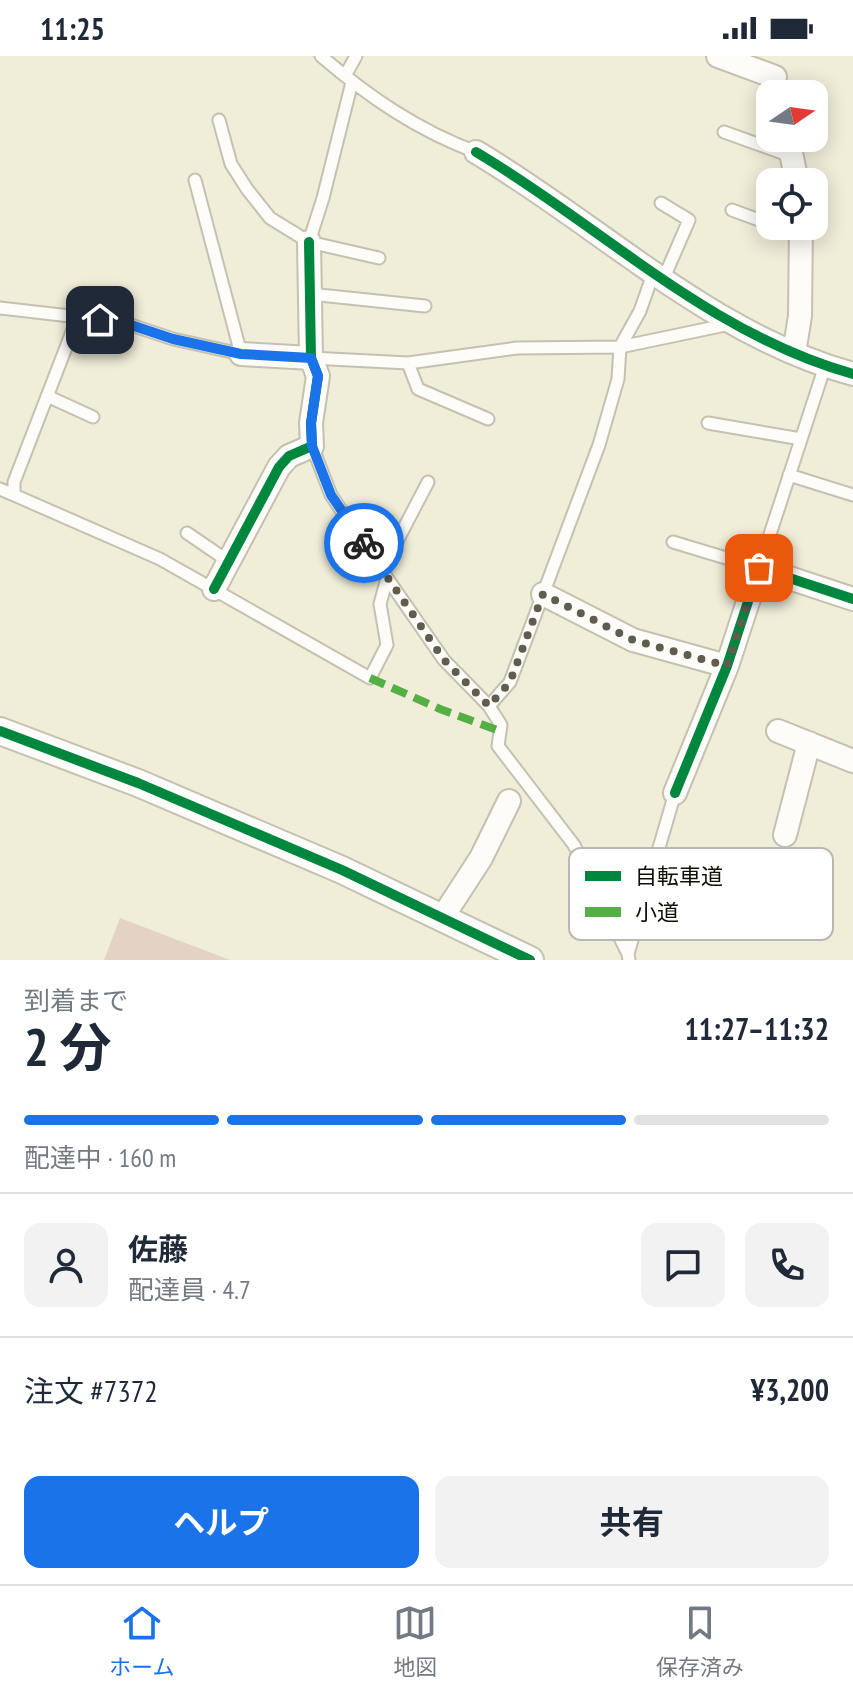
<!DOCTYPE html>
<html lang="ja">
<head>
<meta charset="utf-8">
<style>
  body { margin:0; font-family:"PT Sans Narrow","Noto Sans JP",sans-serif; background:#f2f2f3; color:#1f2937; height:100vh; display:flex; flex-direction:column; font-size:30px; white-space:nowrap }
  * { box-sizing:border-box; margin:0 }
  p { font-size:26px; color:#747a83 }
  .icon { flex:none; width:44px; height:44px; fill:none; stroke:currentColor; stroke-width:2; stroke-linecap:round; stroke-linejoin:round }
  .map { position:relative; height:904px; overflow:hidden }
  .sheet { display:flex; flex-direction:column; background:#fff; flex:1 }
  .sheet>* { flex:none }
  .needle { width:52px; rotate:77deg }
  .tools { position:absolute; left:756px; top:24px; display:grid; gap:16px }
  .tools a { display:grid; place-items:center; width:72px; height:72px; border-radius:16px; background:#fff; box-shadow:0 4px 20px #0003; font-size:40px }
  .pin { position:absolute; display:grid; place-items:center; width:68px; height:68px; color:#fff; margin:-34px; border-radius:16px; box-shadow:0 4px 12px #0006 }
  .courier { position:absolute; display:grid; place-items:center; width:80px; height:80px; margin:-40px; border:6px solid #1a73e8; border-radius:50%; background:#fff; color:#222; box-shadow:0 2px 10px #0007 }
  .head em { font-style:normal; font-weight:700 }
  .head div { display:flex; flex-direction:column-reverse }
  .head { display:flex; align-items:center; justify-content:space-between; height:136px; padding:0 24px }
  h1 { font-size:52px; font-weight:700; line-height:60px }
  .bar { display:grid; grid-template-columns:repeat(4,1fr); gap:12px 8px; align-content:center; height:96px; padding:0 24px }
  .bar i { height:10px; border-radius:6px; background:#e0e1e3 }
  .bar .active { background:#1a73e8 }
  .bar p { grid-column:span 4 }
  .line { display:flex; align-items:center; gap:20px; padding:0 24px; border-top:2px solid #e0e1e3 }
  .line div { flex:1 }
  .round { display:grid; place-items:center; flex:none; width:84px; height:84px; border-radius:16px; background:#f2f2f3 }
  .primary-button { display:flex; gap:16px; margin-top:auto; padding:16px 24px }
  .primary-button a { flex:1; height:92px; border-radius:16px; background:#1a73e8; color:#fff; font-size:32px; font-weight:700; line-height:92px; text-align:center }
  .primary-button a+a { background:#f2f2f3; color:#1f2937 }
  .status { display:flex; justify-content:space-between; align-items:center; height:56px; padding:0 40px; background:#fff; direction:ltr }
  .status svg { height:22px; fill:currentColor }
  .dock { display:flex; justify-content:space-around; align-items:center; height:112px; border-top:2px solid #e0e1e3; background:#fff; font-size:22px; color:#747a83 }
  .dock a { display:grid; justify-items:center; gap:4px }
  .dock .active { color:#1a73e8 }
  .map>svg:first-child { display:block }
  .building { fill:#e4d3c4; filter:url(#shadow) }
  .lines { fill:none; stroke-linecap:round; stroke-linejoin:round }
  .service-casing { stroke:#c4c1b1; stroke-width:15 }
  .minor-casing { stroke:#c4c1b1; stroke-width:26 }
  .tertiary-casing { stroke:#c4c1b1; stroke-width:30 }
  .service { stroke:#fdfcf9; stroke-width:11 }
  .minor { stroke:#fdfcf9; stroke-width:22 }
  .tertiary { stroke:#fdfcf9; stroke-width:26 }
  .quiet { stroke:#54b044; stroke-width:8; stroke-dasharray:16 8; stroke-linecap:butt }
  .cycleway-casing { stroke:#fff; stroke-width:15 }
  .cycleway { stroke:#00873e; stroke-width:10 }
  .done { stroke:#605d4f; stroke-width:8; stroke-dasharray:0 14.4 }
  .route { stroke:#1a73e8; stroke-width:10 }
  .key { fill:#fff; stroke:#b8b7b4; stroke-width:2 }
  .key-label { font-size:22px; fill:#120f04 }
</style>
</head>
<body>
<div class="status"><b>11:25</b><svg viewBox="0 0 49 12"><path d="M0 12V9h3v3zM5 12V6h3v6zM10 12V3h3v9zM15 12V0h3v12zM26 1h20v11H26zM47 4h2v5h-2z"/></svg></div>
<div class="map">
<svg width="853" height="904" viewBox="0 0 853 904">
  <defs>
    <filter id="shadow"><feDropShadow dx="5" dy="5" stdDeviation="0" flood-color="#0004"/></filter>
  </defs>
  <rect width="100%" height="100%" fill="#f0edd9"/>
  <path class="building" d="M120,862l110,42h-126z"/>
  <g class="lines">
    <g class="service-casing">
      <path id="service" d="M321,0c48,41 96,74 155,96
        M345,20l11,-20
        M219,64l12,44 16,25 23,29 39,24 70,16
        M724,76l67,24
        M661,147l28,17 -26,60
        M732,154l38,14
        M775,170l26,9
        M309,186l14,-44 29,-116
        M310,238l115,12
        M0,252l122,14 51,17 68,15 -46,-174
        M311,302l97,5 109,-15 103,-1 110,-23
        M408,307l10,26 70,30
        M47,340l46,21
        M708,367l93,16
        M312,390l19,49 56,83 57,82 45,46 12,19 -3,21 76,99 54,109 1,6
        M789,419l64,20
        M0,433l14,6v-13l63,-163
        M14,439l146,64 210,119 17,-33 -7,-41 7,-26
        M187,477l41,28
        M673,486l86,26 66,-202
        M382,514l46,-88
        M489,650l21,-24 89,-237 19,-66 2,-32 20,-36 13,-37
        M628,898l47,-161"/>
    </g>
    <g class="minor-casing">
      <path id="minor" d="M718,0l57,21
        M788,82l9,44
        M476,96c125,74 233,182 377,222
        M794,297l6,-37 1,-90
        M241,298l70,4
        M214,533l65,-122 10,-11 23,-10 -1,-23 7,-47 -7,-18 -2,-116
        M543,538l90,46 94,26
        M778,675l75,30
        M675,737l52,-127 32,-98 94,31
        M785,779l24,-92
        M442,862l39,-60 28,-57"/>
    </g>
    <g class="tertiary-casing">
      <path id="tertiary" d="M0,675l138,52 204,87 188,90"/>
    </g>
    <use href="#service" class="service"/>
    <use href="#minor" class="minor"/>
    <use href="#tertiary" class="tertiary"/>
    <path class="quiet" d="M370,622l70,31 60,22"/>
    <g class="cycleway-casing">
      <path id="cycleway" d="M476,96c125,74 233,182 377,222
        M214,533l65,-122 10,-11 23,-10 -1,-23 7,-47 -7,-18 -2,-116
        M0,675l138,52 204,87 188,90
        M675,737l52,-127 32,-98 94,31"/>
    </g>
    <use href="#cycleway" class="cycleway"/>
  </g>
  <g class="lines">
    <path class="done" d="M364,487l80,117 45,46 21,-24 33,-88 90,46 94,26 32,-98"/>
    <path class="route" d="M100,264l22,2 51,17 68,15 70,4 7,18 -7,47 1,23 19,49 33,48"/>
  </g>
  <rect x="569" y="792" width="264" height="92" rx="12" class="key"/>
  <rect x="585" y="815" width="36" height="10" fill="#00873e"/>
  <rect x="585" y="851" width="36" height="10" fill="#54b044"/>
  <g class="key-label">
    <text x="635" y="828">自転車道</text>
    <text x="635" y="864">小道</text>
  </g>
</svg>
<div class="tools">
<a><svg class="needle" viewBox="-14 -14 28 28"><path d="M0-13l5 13h-10z" fill="#e53935"/><path d="M0 13l5-13h-10z" fill="#747a83"/></svg></a>
<a><svg class="icon" aria-label="locate" viewBox="0 0 24 24"><circle cx="12" cy="12" r="6"/><path d="M12 2v4M12 18v4M2 12h4M18 12h4"/></svg></a>
</div>
<div class="pin" style="left:759px;top:512px;background:#ea580c"><svg class="icon" aria-label="bag" viewBox="0 0 24 24"><path d="M5 8h14l-1 12H6zM9 8a3 3 0 0 1 6 0"/></svg></div>
<div class="pin" style="left:100px;top:264px;background:#1f2937"><svg class="icon" aria-label="home" viewBox="0 0 24 24"><path d="M3 11l9-7 9 7M6 9v11h12V9"/></svg></div>
<div class="courier" style="left:364px;top:487px"><svg class="icon" aria-label="bike" viewBox="0 0 24 24"><circle cx="6" cy="16" r="4"/><circle cx="18" cy="16" r="4"/><path d="M6 16l4-8h5l3 8M10 8l3 8H6M13 5h3"/></svg></div>
</div>
<section class="sheet">
<div class="head"><div><h1>2 分</h1><p>到着まで</p></div><em>11:27–11:32</em></div>
<div class="bar"><i class="active"></i><i class="active"></i><i class="active"></i><i></i><p>配達中 · 160 m</p></div>
<div class="line" style="height:144px"><a class="round"><svg class="icon" aria-label="person" viewBox="0 0 24 24"><circle cx="12" cy="8" r="4"/><path d="M4 21q1-7 8-7t8 7"/></svg></a><div><b>佐藤</b><p>配達員 · 4.7</p></div><a class="round"><svg class="icon" aria-label="chat" viewBox="0 0 24 24"><path d="M4 5h16v11H9l-5 4z"/></svg></a><a class="round"><svg class="icon" aria-label="phone" viewBox="0 0 24 24"><path d="M5 4h4l2 5-3 2q2 4 5 5l2-3 5 2v4C11 20 4 13 5 4z"/></svg></a></div>
<div class="line" style="height:104px"><div>注文 #7372</div><b>¥3,200</b></div>
<div class="primary-button"><a>ヘルプ</a><a>共有</a></div>
</section>
<nav class="dock">
<a class="active"><svg class="icon" aria-label="home" viewBox="0 0 24 24"><path d="M3 11l9-7 9 7M6 9v11h12V9"/></svg>ホーム</a>
<a><svg class="icon" aria-label="map" viewBox="0 0 24 24"><path d="M3 6l6-2 6 2 6-2v14l-6 2-6-2-6 2zM9 4v14M15 6v14"/></svg>地図</a>
<a><svg class="icon" aria-label="saved" viewBox="0 0 24 24"><path d="M7 4h10v16l-5-4-5 4z"/></svg>保存済み</a>
</nav>
</body>
</html>
